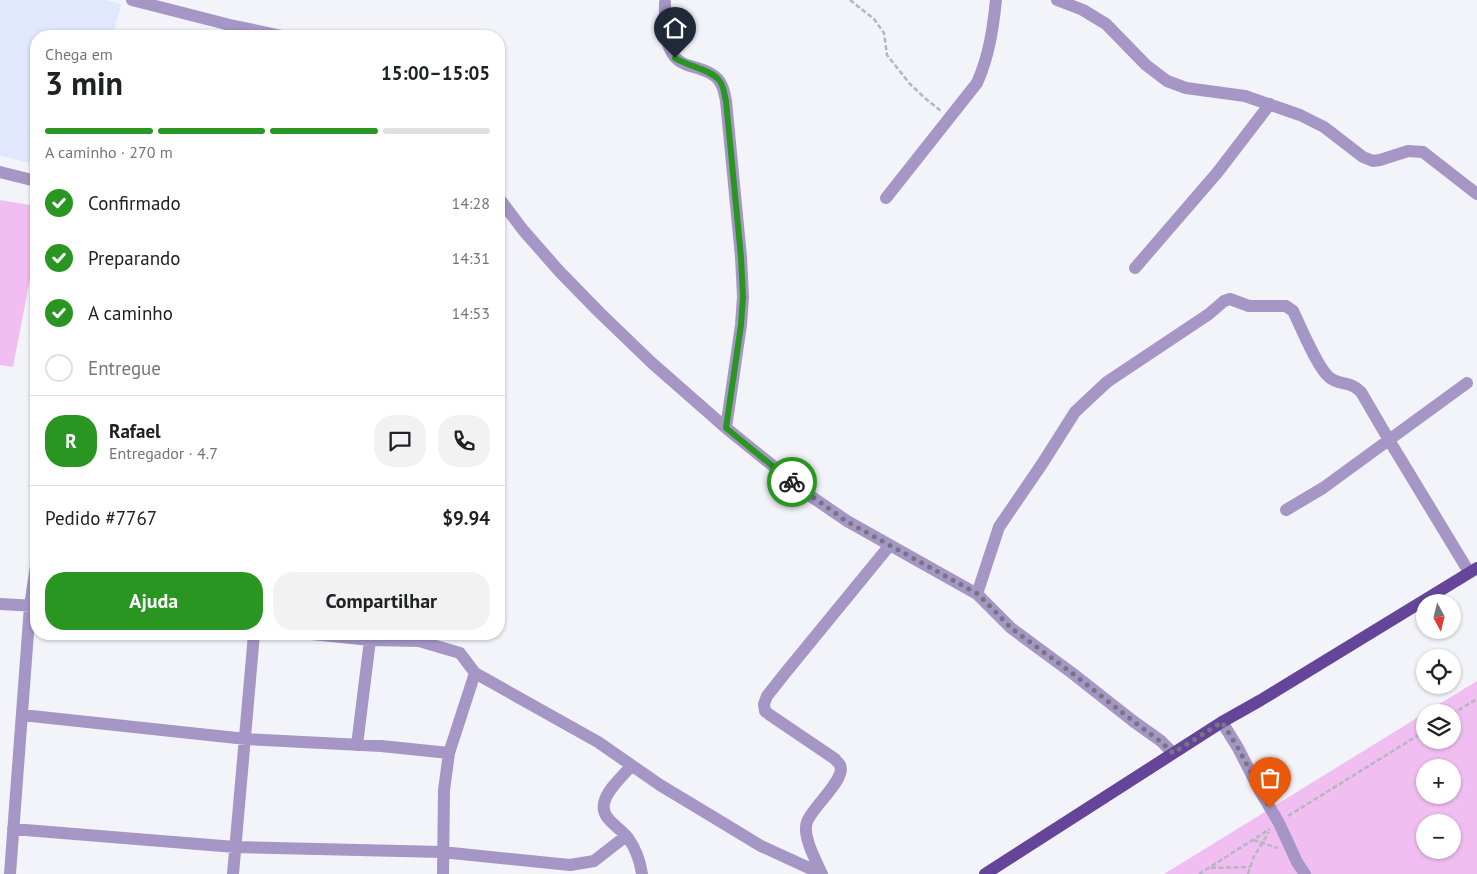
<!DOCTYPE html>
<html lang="pt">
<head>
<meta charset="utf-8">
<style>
  body { margin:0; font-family:"PT Sans",sans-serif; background:#f2f2f2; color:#202124; height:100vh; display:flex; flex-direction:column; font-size:19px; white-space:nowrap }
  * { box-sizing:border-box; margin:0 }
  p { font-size:16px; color:#757577 }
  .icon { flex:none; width:28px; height:28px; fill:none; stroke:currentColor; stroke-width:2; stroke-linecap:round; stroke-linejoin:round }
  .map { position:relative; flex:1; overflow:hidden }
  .side { position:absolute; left:30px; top:30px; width:475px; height:610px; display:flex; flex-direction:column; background:#fff; border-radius:20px; box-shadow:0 1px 4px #0004 }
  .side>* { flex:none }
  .needle { width:32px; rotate:173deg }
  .buttons { position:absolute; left:1416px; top:594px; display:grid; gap:10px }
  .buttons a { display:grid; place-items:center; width:45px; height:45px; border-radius:50%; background:#fff; box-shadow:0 1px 4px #0004; font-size:25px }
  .pin { position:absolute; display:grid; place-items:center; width:42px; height:42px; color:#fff; margin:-51px -21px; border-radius:50% 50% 50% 0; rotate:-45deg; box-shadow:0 0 5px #0007 }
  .pin .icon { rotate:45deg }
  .courier { position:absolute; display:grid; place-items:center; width:50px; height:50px; margin:-25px; border:4px solid #299621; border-radius:50%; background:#fff; color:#222; box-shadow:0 1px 6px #0007 }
  .headline em { font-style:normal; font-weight:700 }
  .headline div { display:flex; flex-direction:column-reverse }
  .headline { display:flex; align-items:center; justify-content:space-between; height:85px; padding:0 15px }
  h1 { font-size:32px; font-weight:700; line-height:38px }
  .bar { display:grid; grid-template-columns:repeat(4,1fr); gap:8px 5px; align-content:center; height:60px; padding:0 15px }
  .bar i { height:6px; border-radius:4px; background:#e0e0e0 }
  .bar .active { background:#299621 }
  .bar p { grid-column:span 4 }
  .line { display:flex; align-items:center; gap:12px; padding:0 15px; border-top:1px solid #e0e0e0 }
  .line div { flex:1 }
  .round { display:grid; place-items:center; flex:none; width:52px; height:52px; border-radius:20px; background:#f2f2f2 }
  ol { padding:0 15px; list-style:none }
  li { display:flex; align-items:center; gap:15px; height:55px }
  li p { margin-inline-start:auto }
  li .icon { padding:5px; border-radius:50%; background:#299621; color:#fff; stroke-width:4 }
  li:last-child { color:#757577 }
  li i { width:28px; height:28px; border:2px solid #e0e0e0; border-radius:50% }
  .cta { display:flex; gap:10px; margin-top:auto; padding:10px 15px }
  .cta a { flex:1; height:58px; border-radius:20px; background:#299621; color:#fff; font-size:20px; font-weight:700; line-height:58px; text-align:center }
  .cta a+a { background:#f2f2f2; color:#202124 }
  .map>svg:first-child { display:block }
  .built { fill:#e1e8fd }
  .green { fill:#f1bef2; fill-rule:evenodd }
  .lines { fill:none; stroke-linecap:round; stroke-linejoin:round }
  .path { stroke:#b5b7be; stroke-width:2.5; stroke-dasharray:5 2.5; stroke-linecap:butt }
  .minor { stroke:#a596c6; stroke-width:12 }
  .major { stroke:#654599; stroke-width:12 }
  .done { stroke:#757780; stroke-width:5; stroke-dasharray:0 9 }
  .route { stroke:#299621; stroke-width:6 }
</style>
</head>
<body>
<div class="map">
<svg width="1477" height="874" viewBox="0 0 1477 874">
  <rect width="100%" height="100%" fill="#f3f4fa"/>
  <path class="built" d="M0,0h104l17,4 -8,32h-77v128l-36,-8z"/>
  <path class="green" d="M0,200l36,6v42l-23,119 -13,-2z
    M1477,681v193h-313l261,-161v27h27v-28h-26zM1425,768h27v27h-27zM1425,822h27v28h-27z"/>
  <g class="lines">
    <path class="path" d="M850,0l24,19 10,14 3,22 23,29 16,15 15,12
      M1452,714l25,-15
      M1288,816l137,-85
      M1253,840l25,8
      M1211,868l39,-1
      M1199,874l71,-45
      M1248,874l5,-16 16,-26"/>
    <path class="minor" d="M132,0l98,25 52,11
      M1057,0l26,10 23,14 40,41 21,16 19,7 59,8 55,19 24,12 39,30 10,4 7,-1 28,-9 15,1 54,42
      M665,3c0,18 -2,38 9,53 3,4 8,7 13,9 12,4 30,7 35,21 2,4 3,10 4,15l15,156 2,40 -2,28 -15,103
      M0,172l36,9
      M499,198l24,32 36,41 40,41 53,51 74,65 83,67 38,26 130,73 34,34 61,45 61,48 28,20 12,12
      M886,198l91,-115c12,-27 16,-54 19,-83
      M1135,268l82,-95 53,-69
      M1286,510l37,-22 144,-105
      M977,594l22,-67 43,-63 33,-52 32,-30 102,-68 15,-13 6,-2 19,7h37l7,5c8,16 24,56 36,66 10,9 20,3 32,15l28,48 80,132
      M0,604l36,2
      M312,634l58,6 1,-6
      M22,715l224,24 135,7 68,7
      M1222,722l16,26 22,43 19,32 18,39 8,12
      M357,745l13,-105 49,1 41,12 15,20 123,69 62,43 63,38 38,23 61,28
      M631,766c-9,11 -22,22 -26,34 -7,18 14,26 23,38 8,11 12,22 14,36
      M13,829l222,18 207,5 128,13 24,-4 32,-25
      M10,874l20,-268 6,-40
      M233,874l21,-240
      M443,874l1,-84 5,-37 26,-80
      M822,874c-6,-13 -20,-38 -15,-52 5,-15 40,-43 33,-57 -1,-2 -4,-4 -5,-6l-65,-44 -5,-4 -1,-7 3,-8 19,-24 104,-127"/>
    <path class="major" d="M985,874l237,-152 39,-22 216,-132"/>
  </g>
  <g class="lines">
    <path class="done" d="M792,482l54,39 132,73 33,34 61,45 61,48 27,20 13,12 49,-31 16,26 32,60"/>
    <path class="route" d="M675,58c12,8 34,11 43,21 6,5 6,15 8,22l15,156 2,40 -2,28 -15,103 66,54"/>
  </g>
</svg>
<div class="buttons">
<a><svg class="needle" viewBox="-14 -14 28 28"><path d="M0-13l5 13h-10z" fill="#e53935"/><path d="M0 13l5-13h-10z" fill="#757577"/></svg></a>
<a><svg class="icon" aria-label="locate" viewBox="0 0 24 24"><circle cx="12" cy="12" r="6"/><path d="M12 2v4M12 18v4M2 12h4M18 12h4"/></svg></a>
<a><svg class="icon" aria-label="layers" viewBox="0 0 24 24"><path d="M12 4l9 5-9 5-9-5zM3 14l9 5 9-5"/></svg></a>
<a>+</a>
<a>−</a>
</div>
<div class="pin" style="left:1270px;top:808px;background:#ea580c"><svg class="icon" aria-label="bag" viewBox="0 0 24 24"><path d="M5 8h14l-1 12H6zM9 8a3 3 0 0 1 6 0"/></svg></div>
<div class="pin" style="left:675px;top:58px;background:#1f2937"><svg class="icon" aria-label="home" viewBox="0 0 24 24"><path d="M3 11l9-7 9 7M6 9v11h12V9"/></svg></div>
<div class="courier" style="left:792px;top:482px"><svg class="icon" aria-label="bike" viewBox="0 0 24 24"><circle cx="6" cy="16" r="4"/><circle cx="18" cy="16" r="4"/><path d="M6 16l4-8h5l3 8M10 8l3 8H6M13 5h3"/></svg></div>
<section class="side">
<div class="headline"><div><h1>3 min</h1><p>Chega em</p></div><em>15:00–15:05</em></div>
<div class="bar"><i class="active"></i><i class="active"></i><i class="active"></i><i></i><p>A caminho · 270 m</p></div>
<ol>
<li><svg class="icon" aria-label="check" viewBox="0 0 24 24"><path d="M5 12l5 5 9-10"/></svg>Confirmado<p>14:28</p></li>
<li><svg class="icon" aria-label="check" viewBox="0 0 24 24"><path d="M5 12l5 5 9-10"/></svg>Preparando<p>14:31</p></li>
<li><svg class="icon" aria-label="check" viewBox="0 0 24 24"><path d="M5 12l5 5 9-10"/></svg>A caminho<p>14:53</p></li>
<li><i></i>Entregue</li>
</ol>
<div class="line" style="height:90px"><b class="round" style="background:#299621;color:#fff">R</b><div><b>Rafael</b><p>Entregador · 4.7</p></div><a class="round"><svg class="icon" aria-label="chat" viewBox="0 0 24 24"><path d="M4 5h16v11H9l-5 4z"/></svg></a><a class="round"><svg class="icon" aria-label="phone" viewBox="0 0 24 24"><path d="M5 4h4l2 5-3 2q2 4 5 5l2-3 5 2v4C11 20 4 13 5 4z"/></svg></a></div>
<div class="line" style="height:65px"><div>Pedido #7767</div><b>$9.94</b></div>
<div class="cta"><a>Ajuda</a><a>Compartilhar</a></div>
</section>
</div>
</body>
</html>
